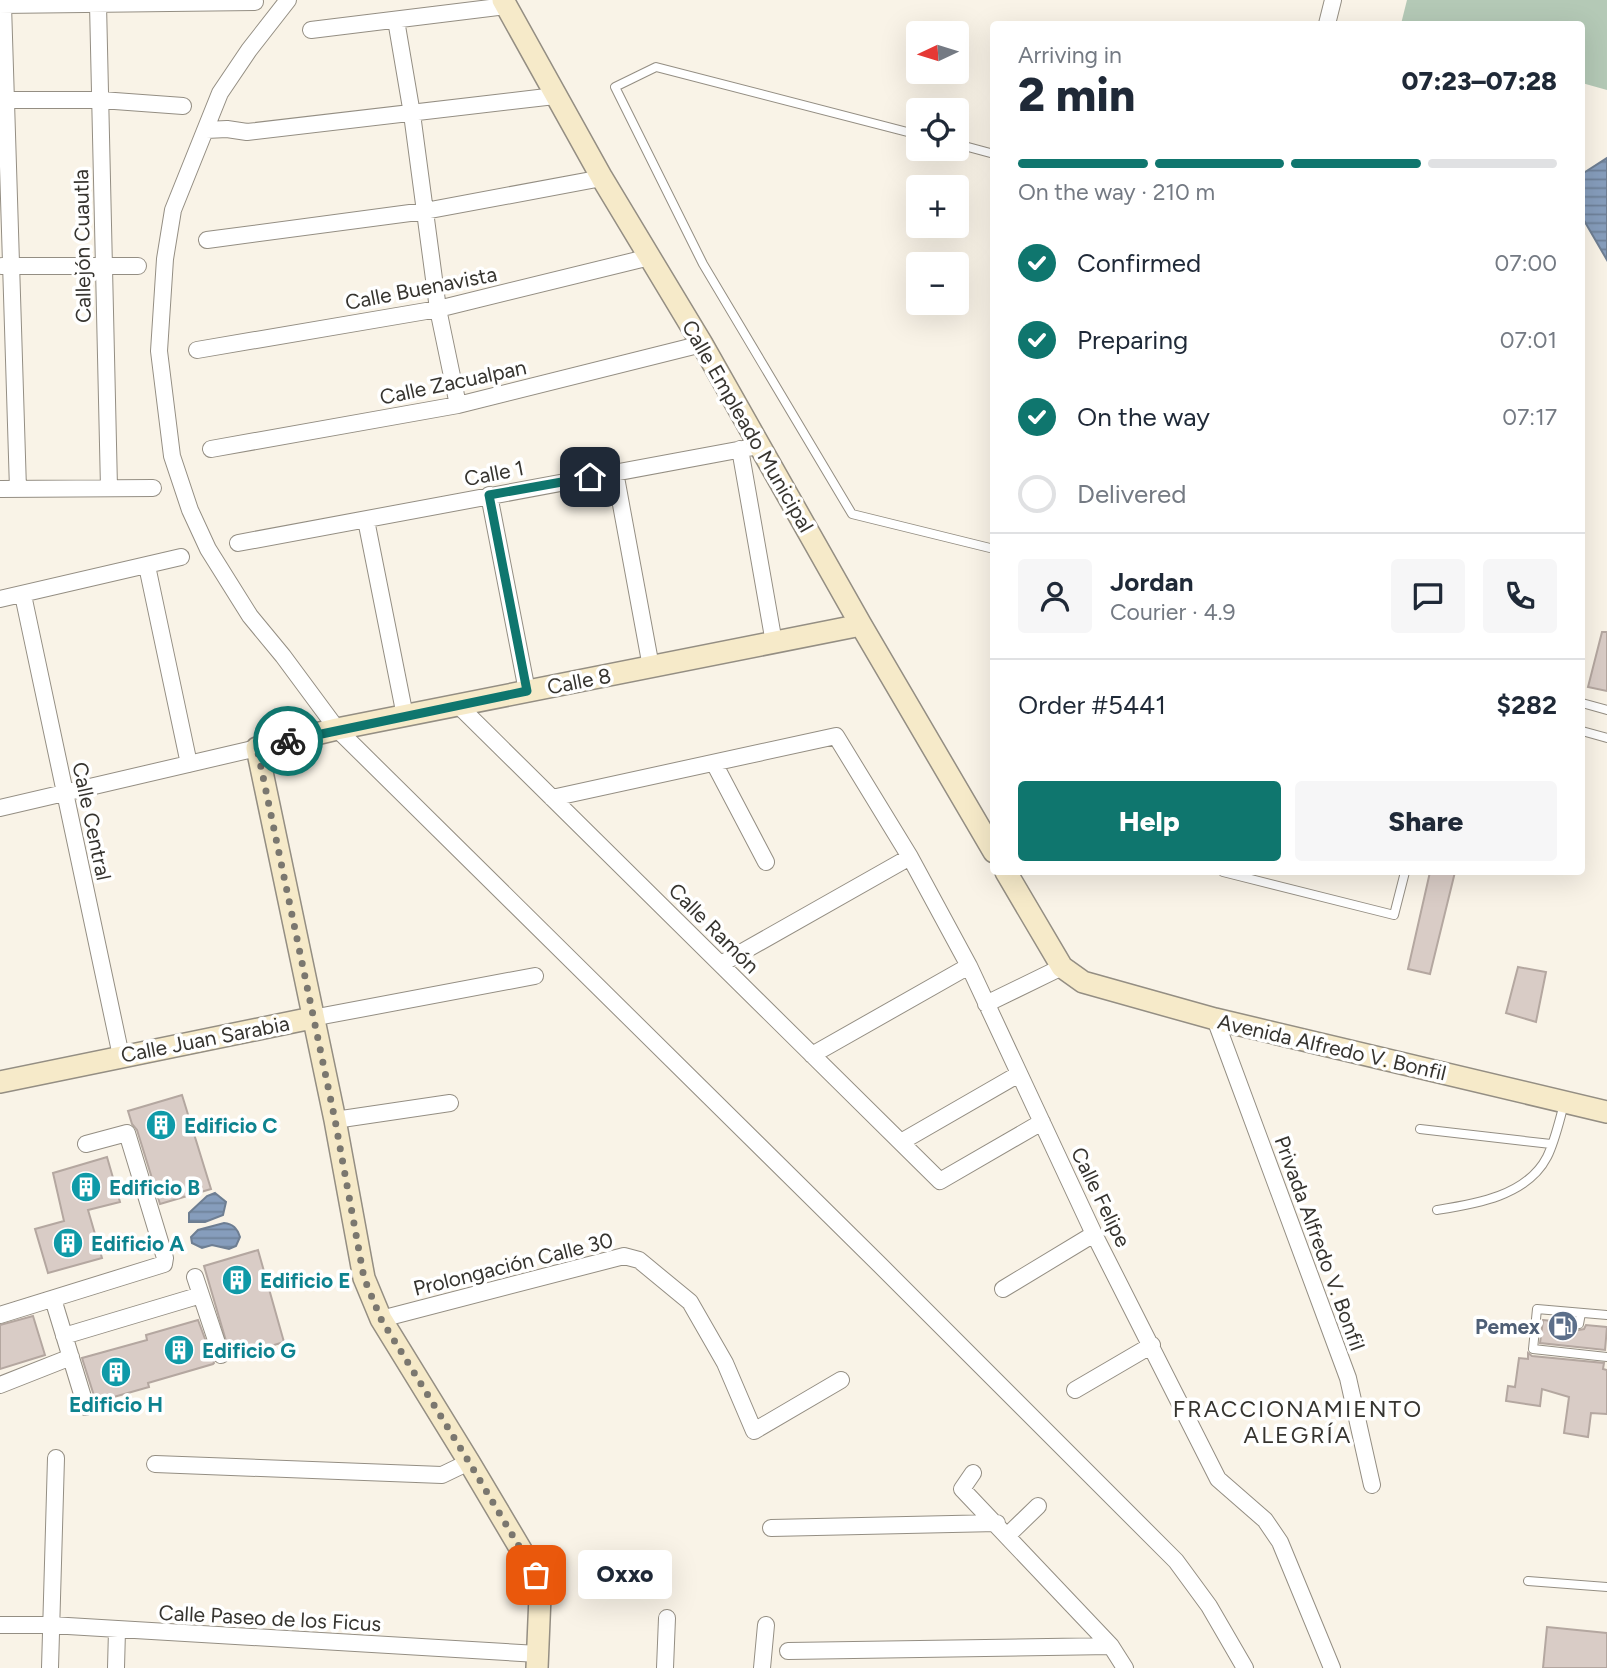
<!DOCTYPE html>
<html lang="en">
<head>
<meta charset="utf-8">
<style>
  body { margin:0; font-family:Figtree,sans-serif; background:#f6f6f7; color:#1f2937; height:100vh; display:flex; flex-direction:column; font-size:26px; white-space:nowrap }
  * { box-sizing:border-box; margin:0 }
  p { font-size:23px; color:#747a83 }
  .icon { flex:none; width:38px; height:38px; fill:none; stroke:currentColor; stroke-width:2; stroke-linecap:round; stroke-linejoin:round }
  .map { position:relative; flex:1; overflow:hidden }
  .details { position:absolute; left:990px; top:21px; width:595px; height:854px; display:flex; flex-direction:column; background:#fff; border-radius:7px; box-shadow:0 7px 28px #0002 }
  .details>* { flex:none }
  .needle { width:46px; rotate:266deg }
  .controls { position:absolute; left:906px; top:21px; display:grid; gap:14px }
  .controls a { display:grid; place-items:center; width:63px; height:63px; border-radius:7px; background:#fff; box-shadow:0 7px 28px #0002; font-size:35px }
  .pin { position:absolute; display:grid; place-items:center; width:60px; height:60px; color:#fff; margin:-30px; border-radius:14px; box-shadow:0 4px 10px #0006 }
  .courier { position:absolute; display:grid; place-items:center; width:70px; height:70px; margin:-35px; border:5px solid #0f766e; border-radius:50%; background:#fff; color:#222; box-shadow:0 2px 9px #0007 }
  .bubble { position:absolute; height:49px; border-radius:7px; background:#fff; box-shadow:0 7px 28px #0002; font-size:23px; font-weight:800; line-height:49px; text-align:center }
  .summary em { font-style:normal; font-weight:800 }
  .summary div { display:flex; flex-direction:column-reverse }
  .summary { display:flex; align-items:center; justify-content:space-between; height:119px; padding:0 28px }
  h1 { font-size:46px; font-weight:800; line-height:52px }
  .bar { display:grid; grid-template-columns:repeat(4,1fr); gap:10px 7px; align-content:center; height:84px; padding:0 28px }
  .bar i { height:9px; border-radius:5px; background:#e0e1e3 }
  .bar .selected { background:#0f766e }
  .bar p { grid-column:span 4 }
  .line { display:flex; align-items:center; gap:18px; padding:0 28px; border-top:2px solid #e0e1e3 }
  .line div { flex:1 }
  .round { display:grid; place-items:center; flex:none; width:74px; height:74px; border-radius:7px; background:#f6f6f7 }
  ol { padding:0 28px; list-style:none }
  li { display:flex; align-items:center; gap:21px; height:77px }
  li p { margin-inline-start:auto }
  li .icon { padding:7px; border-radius:50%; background:#0f766e; color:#fff; stroke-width:4 }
  li:last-child { color:#747a83 }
  li i { width:38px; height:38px; border:4px solid #e0e1e3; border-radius:50% }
  .cta { display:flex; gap:14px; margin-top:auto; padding:14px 28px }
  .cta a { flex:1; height:80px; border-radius:7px; background:#0f766e; color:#fff; font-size:28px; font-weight:800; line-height:80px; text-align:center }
  .cta a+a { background:#f6f6f7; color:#1f2937 }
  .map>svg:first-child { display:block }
  .park { fill:#b4c9b6 }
  .water { fill:url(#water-rules); stroke:#6e7e92; stroke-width:2 }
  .building { fill:#d9ccc6; stroke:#b4a7a0; stroke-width:2 }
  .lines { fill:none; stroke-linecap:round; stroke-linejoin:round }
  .lane-casing { stroke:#948e83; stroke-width:10 }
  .street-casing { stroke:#948e83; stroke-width:18 }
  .secondary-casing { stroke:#948e83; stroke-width:24 }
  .lane { stroke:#fff; stroke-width:8 }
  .street { stroke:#fff; stroke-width:16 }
  .secondary { stroke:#f6eac9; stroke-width:21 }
  .done { stroke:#7a776f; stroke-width:7; stroke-dasharray:0 12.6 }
  .route { stroke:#0f766e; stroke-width:9 }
  .labels { text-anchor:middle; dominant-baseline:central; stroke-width:7; stroke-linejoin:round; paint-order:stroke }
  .street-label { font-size:21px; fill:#36342f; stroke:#fff }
  .culture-label { font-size:21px; font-weight:bold; fill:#0d838f; stroke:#fff; text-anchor:start }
  .service-label { font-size:21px; font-weight:bold; fill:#4e5e75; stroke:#fff; text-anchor:end }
  .neighbourhood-label { font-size:23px; letter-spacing:2px; fill:#36342f; stroke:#fff }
</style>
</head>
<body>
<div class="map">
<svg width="1607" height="1668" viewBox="0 0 1607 1668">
  <defs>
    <pattern id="water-rules" width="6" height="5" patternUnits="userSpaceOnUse" patternTransform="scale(1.75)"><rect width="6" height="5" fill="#869dbc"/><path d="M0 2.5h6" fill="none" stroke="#6e8199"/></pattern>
  </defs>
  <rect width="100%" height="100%" fill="#f9f3e7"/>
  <path class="park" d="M1407,0h200v90l-25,-7v-59h-181z"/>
  <path class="water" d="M1607,158v102l-25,-43v-43z
    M215,1193l11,9 -3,13 -18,7h-16v-9l18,-17z
    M224,1223c9,1 13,5 16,14l-4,9 -7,3 -17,-4 -10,3 -10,-5 -1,-6 7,-7z"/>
  <path class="building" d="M1602,632h5v59l-19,-4z
    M1430,872h25l-25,102 -22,-5z
    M1518,967l28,5 -10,50 -30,-9z
    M182,1095l29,94 -51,15 -23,-74 -5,-6 -4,-13z
    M107,1157l13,45 -32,8 14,48 -54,15 -13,-44 29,-8 -11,-48z
    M258,1250l26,92 -53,16 -27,-92z
    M33,1316l12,39 -45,14v-44z
    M198,1320l16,43 -1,1 -65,19 1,4 -53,15 -14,-44 65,-18 -1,-5z
    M1543,1320l30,3 1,5 5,2 5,-1 2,-4 21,2 -2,23 -65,-7z
    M1528,1353l4,3 72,7 -1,6 4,1v44l-16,-1 -3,24 -24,-4 5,-36 -27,-8 -2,17 -34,-5 2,-15 7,1 4,-29 9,1z
    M1547,1627l60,6v35h-64z"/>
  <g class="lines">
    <g class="lane-casing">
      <path id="lane" d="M919,135l-263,-68 -41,20 88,177 149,250 142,35
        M957,144l37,10
        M1582,703l25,7
        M1582,731l25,7
        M1223,872l171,43 11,-43
        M1420,1129l131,15
        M1437,1210c38,-6 90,-14 110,-53 8,-16 12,-35 17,-53
        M1607,1315l-70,-6 -4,40 74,8
        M1579,1324l2,-11
        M1528,1581l79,6"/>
    </g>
    <g class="street-casing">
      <path id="street" d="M288,0l-39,50 -29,43 -47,117 -8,49 -6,92 13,105 18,54 18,39 42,67 33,40 54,73 543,536 296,296 33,45 36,62
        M98,4l11,484
        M0,5l255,-3
        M3,5l15,484
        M396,20l16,94 26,195 20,96
        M1327,24l6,-24
        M311,30l195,-24
        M0,100h101l82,6
        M206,130l21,-1 20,3 308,-36
        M207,240l218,-29 177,-33
        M2,266h136
        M197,350l241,-41 212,-52
        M211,449l247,-44 244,-61
        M740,449l34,194
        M615,472l36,195
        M0,489l153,-1
        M489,495l38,196
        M366,520l39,196
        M238,543l521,-97
        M147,566l42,198
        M23,595l98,461
        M0,599l181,-42
        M458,705l482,476 102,-59
        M714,763l52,99
        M552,798l284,-62 74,121 59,109 125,268 124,245 47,41 15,22 52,126
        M0,808l257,-60
        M721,964l189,-107
        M986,1004l76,-37
        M312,1018l223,-42
        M1215,1019l133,359 24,107
        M812,1055l157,-89
        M335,1120l115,-17
        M901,1142l118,-68
        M195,1277l26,78
        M1003,1289l91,-55
        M53,1299l33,108
        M0,1315l164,-51 1,-6 -38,-125 -41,11
        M381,1319l243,-63 15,4 51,42 35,61 29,68 87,-51
        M64,1336l137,-41
        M0,1385l71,-28
        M1075,1390l77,-45
        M155,1464l287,11 27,-13
        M973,1473l-11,16 149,157 14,22
        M771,1528l226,-5
        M1008,1535l30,-29
        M0,1625h51l487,29
        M788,1651l323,-5
        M50,1668l6,-210
        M116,1668l1,-38
        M665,1668l2,-50
        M762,1668l4,-43"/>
    </g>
    <g class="secondary-casing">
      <path id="secondary" d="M503,0l99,178 100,166 159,281 133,227
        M1006,872l56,95 21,15 132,37 392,93
        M0,1082l312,-64
        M537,1668l3,-72 -4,-21 -67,-113 -88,-143 -17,-41 -29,-158 -78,-372 80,-19 524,-104"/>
    </g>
    <use href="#lane" class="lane"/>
    <use href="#street" class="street"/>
    <use href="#secondary" class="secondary"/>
  </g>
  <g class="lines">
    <path class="done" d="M288,741l-31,7 78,372 29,158 17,41 88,143 67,113"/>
    <path class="route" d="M288,741l239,-50 -38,-196 101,-18"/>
  </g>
  <defs>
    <g id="building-disc" transform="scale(1.575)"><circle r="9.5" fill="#0f9aa8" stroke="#fff"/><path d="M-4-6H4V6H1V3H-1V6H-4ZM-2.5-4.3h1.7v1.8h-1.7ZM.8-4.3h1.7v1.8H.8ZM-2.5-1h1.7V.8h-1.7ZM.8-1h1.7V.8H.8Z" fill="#fff"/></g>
    <g id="fuel-disc" transform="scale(1.575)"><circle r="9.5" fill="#5c6f8a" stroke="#fff"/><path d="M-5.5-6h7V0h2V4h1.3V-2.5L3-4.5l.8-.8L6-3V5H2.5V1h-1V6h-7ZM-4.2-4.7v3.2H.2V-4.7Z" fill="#fff"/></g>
  </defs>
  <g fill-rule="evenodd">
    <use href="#building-disc" x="161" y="1125"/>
    <use href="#building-disc" x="86" y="1187"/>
    <use href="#building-disc" x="68" y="1243"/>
    <use href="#building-disc" x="237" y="1280"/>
    <use href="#fuel-disc" x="1563" y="1326"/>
    <use href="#building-disc" x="179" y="1350"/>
    <use href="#building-disc" x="116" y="1372"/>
  </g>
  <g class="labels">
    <g class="street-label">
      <text transform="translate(82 246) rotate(-91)">Callejón Cuautla</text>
      <text transform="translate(421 288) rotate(-11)">Calle Buenavista</text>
      <text transform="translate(453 382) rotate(-12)">Calle Zacualpan</text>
      <text transform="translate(748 426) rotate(60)">Calle Empleado Municipal</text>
      <text transform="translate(494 473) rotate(-11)">Calle 1</text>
      <text transform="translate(579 681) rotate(-11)">Calle 8</text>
      <text transform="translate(92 821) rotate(78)">Calle Central</text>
      <text transform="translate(714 928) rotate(45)">Calle Ramón</text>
      <text transform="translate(205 1039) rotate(-11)">Calle Juan Sarabia</text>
      <text transform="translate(1332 1047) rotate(13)">Avenida Alfredo V. Bonfil</text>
      <text transform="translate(1101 1197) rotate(64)">Calle Felipe</text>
      <text transform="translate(1320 1243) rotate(70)">Privada Alfredo V. Bonfil</text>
      <text transform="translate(513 1264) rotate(-14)">Prolongación Calle 30</text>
      <text transform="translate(270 1618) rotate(3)">Calle Paseo de los Ficus</text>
    </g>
    <g class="culture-label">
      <text x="184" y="1125">Edificio C</text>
      <text x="109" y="1187">Edificio B</text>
      <text x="91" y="1243">Edificio A</text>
      <text x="260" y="1280">Edificio E</text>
      <text x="202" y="1350">Edificio G</text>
      <text x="116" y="1404" text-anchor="middle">Edificio H</text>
    </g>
    <g class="service-label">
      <text x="1540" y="1326">Pemex</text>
    </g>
    <g class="neighbourhood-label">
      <text x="1298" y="1409">FRACCIONAMIENTO<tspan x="1298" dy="26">ALEGRÍA</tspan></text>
    </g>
  </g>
</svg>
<div class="controls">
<a><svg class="needle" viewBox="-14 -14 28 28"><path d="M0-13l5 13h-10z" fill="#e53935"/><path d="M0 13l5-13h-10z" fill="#747a83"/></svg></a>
<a><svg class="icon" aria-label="locate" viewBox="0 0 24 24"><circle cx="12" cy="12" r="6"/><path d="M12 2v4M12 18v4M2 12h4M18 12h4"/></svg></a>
<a>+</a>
<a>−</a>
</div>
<div class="pin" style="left:536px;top:1575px;background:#ea580c"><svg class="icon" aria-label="bag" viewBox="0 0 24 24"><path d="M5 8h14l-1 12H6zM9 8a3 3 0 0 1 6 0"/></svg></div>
<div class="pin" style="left:590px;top:477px;background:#1f2937"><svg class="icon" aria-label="home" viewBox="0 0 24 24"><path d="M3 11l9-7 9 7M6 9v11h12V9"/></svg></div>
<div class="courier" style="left:288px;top:741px"><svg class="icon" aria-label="bike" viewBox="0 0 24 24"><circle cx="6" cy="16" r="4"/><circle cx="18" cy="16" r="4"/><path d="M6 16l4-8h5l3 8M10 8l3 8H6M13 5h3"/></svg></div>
<div class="bubble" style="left:578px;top:1550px;width:94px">Oxxo</div>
<section class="details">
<div class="summary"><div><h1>2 min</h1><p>Arriving in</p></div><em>07:23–07:28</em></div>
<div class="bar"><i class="selected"></i><i class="selected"></i><i class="selected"></i><i></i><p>On the way · 210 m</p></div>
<ol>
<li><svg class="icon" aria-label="check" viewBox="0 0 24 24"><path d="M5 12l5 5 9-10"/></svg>Confirmed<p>07:00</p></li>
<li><svg class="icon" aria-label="check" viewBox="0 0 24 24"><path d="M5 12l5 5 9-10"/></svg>Preparing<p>07:01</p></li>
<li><svg class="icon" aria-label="check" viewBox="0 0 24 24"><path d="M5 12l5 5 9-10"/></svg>On the way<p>07:17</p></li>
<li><i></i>Delivered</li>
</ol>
<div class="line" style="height:126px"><a class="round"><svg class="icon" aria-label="person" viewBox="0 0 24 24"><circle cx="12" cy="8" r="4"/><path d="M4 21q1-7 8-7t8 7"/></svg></a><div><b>Jordan</b><p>Courier · 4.9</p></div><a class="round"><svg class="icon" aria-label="chat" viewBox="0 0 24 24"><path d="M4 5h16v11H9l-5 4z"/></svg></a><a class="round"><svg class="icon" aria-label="phone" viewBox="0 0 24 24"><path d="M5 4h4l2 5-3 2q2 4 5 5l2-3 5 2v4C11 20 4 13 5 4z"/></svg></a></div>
<div class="line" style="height:91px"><div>Order #5441</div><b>$282</b></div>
<div class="cta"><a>Help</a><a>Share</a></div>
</section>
</div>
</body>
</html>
